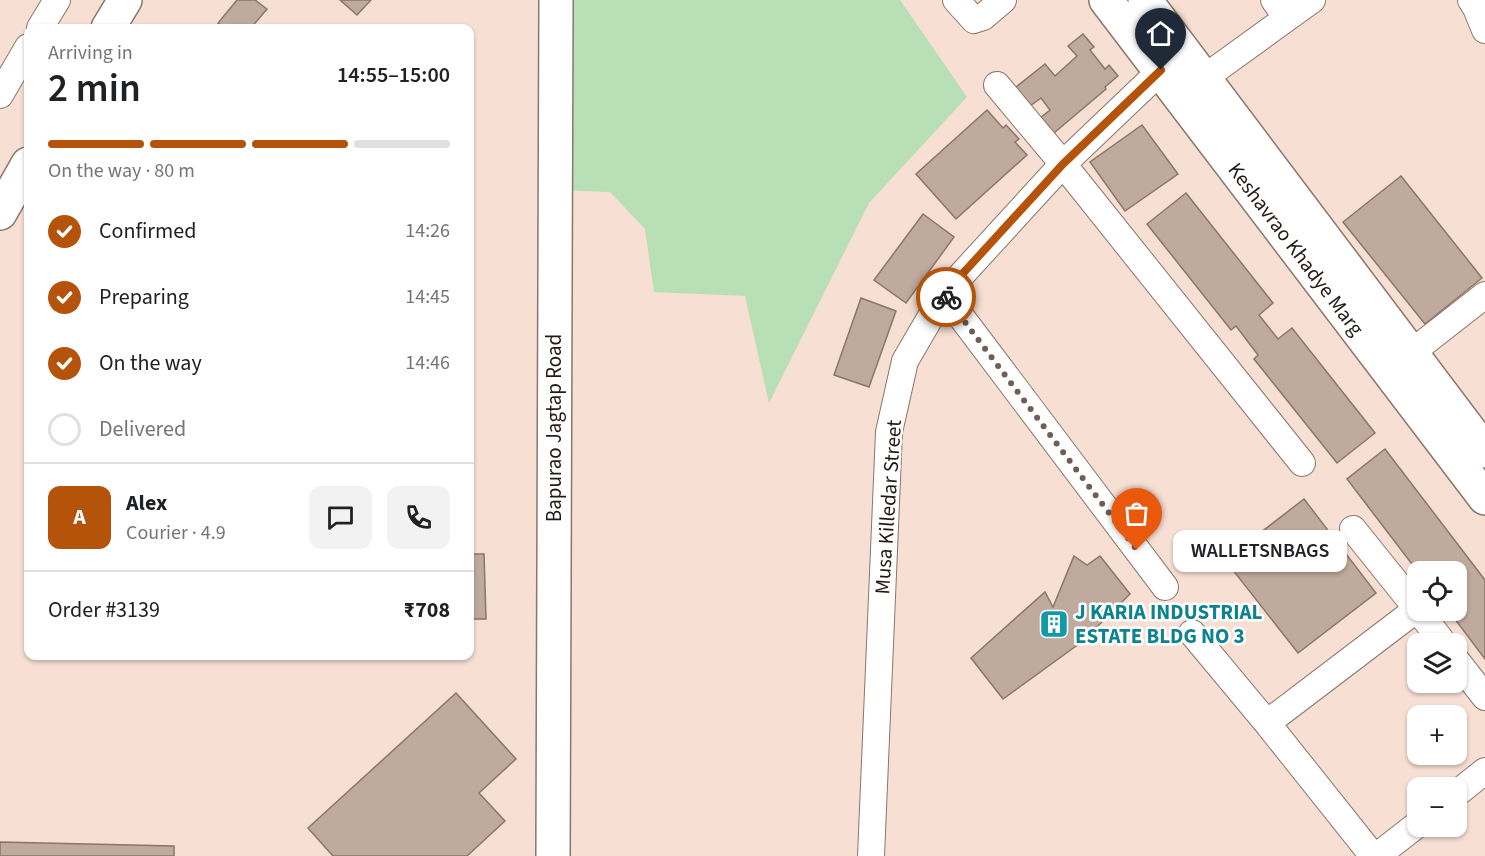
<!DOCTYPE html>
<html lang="en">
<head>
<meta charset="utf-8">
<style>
  body { margin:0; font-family:"Source Sans 3",sans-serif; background:#f2f2f2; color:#202124; height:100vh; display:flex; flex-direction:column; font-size:22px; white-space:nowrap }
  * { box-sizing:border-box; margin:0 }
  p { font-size:20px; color:#757577 }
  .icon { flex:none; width:33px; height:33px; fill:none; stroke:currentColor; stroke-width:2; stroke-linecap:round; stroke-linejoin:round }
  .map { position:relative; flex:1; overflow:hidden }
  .drawer { position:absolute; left:24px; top:24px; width:450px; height:636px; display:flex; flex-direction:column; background:#fff; border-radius:12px; box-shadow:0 2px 4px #0004 }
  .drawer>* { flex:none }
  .fabs { position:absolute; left:1407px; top:561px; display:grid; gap:12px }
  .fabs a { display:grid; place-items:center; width:60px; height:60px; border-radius:12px; background:#fff; box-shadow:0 2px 4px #0004; font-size:30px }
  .pin { position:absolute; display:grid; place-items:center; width:51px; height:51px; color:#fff; margin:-62px -26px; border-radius:50% 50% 50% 0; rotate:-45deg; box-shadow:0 0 6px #0007 }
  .pin .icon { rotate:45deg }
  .courier { position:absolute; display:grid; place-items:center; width:60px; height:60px; margin:-30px; border:4px solid #b45309; border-radius:50%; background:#fff; color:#222; box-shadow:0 2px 8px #0007 }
  .bubble { position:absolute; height:42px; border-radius:12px; background:#fff; box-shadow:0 2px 4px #0004; font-size:20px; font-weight:600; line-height:42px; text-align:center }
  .head em { font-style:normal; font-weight:600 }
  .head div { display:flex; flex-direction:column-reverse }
  .head { display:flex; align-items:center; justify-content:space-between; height:102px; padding:0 24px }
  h1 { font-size:39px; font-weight:600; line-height:45px }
  .bar { display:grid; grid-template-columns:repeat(4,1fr); gap:9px 6px; align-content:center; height:72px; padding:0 24px }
  .bar i { height:8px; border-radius:4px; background:#e0e0e0 }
  .bar .current { background:#b45309 }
  .bar p { grid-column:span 4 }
  .line { display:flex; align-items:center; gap:15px; padding:0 24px; border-top:2px solid #e0e0e0 }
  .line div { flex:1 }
  .round { display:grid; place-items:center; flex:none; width:63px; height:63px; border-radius:12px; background:#f2f2f2 }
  ol { padding:0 24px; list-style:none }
  li { display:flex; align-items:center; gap:18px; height:66px }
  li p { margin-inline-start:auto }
  li .icon { padding:6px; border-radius:50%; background:#b45309; color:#fff; stroke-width:4 }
  li:last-child { color:#757577 }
  li i { width:33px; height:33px; border:3px solid #e0e0e0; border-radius:50% }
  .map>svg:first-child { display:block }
  .green { fill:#b9dfb7 }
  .building { fill:#bfaa9d; stroke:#8a766a; stroke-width:1.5 }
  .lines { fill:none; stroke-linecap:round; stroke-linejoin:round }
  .street-casing { stroke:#8b766b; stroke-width:28 }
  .secondary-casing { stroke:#8b766b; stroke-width:36 }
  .street { stroke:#fff; stroke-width:26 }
  .secondary { stroke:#fff; stroke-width:33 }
  .done { stroke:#6d5f58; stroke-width:6; stroke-dasharray:0 10.8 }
  .route { stroke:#b45309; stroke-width:8 }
  .labels { text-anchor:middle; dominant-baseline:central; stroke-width:5; stroke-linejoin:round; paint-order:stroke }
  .street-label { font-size:21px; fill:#221a15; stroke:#fff }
  .culture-label { font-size:21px; font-weight:bold; fill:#0d838f; stroke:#fff; text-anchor:start }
</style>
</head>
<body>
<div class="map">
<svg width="1485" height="856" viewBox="0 0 1485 856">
  <rect width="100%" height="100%" fill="#f7dfd3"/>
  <path class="green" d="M557,0h343l67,97 -98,106 -100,200 -24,-107 -91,-4 -9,-63 -35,-37 -54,-2z"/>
  <path class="building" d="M237,0h18l12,9 -16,19h-26l-7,-5z
    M340,0h31l-14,15z
    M1083,34l11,13 -4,3 15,19 4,-4 9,11 -13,11 1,2 -58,49 -13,-16 15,-12 -9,-12 -15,11 -15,-18 34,-27 10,12 22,-20 -9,-10z
    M987,110l16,18 3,-3 13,14 -4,3 12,13 -71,64 -40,-45z
    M1142,125l36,49 -53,37 -35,-49z
    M1401,176l81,102 -57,46 -82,-102z
    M1186,193l87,110 -14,12 19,24 14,-11 83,105 -38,30 -83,-104 4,-4 -22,-29 -5,4 -84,-106z
    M923,214l31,23 -48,66 -32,-23z
    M861,298l35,13 -27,76 -35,-12z
    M1385,449l100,131v79l-37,-49h8v-38h-38l-71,-93z
    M1304,499l72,94 -78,60 -73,-93z
    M470,554h14l2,65h-16z
    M1074,556l13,9 13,-9 30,38 -47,47 -80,58 -32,-41 74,-66 8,15z
    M456,693l60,66 -37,34 26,28 -38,35h-134l-25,-28z
    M0,842l174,4v10h-174z"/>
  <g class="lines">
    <g class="street-casing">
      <path id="street" d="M956,0l18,20 9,-3 20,-17
        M1274,0l13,18
        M1471,0l5,8 9,22
        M40,28l17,-28
        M1204,78l108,-78
        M997,85l66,79 239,299
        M0,95l28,-48
        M944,294l221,293
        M1398,363l87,-68
        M1353,529l65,81
        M1418,610l26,34
        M1192,633l75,90 106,133
        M1456,660l29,37
        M1267,723l150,-114
        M1456,794l29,-23
        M871,856l18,-424 16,-71 39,-67 119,-130 110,-105
        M1377,856l41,-32"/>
    </g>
    <g class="secondary-casing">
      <path id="secondary" d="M1106,0l379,498
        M1145,0l340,451
        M108,28l17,-28
        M0,213l28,-49
        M553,856l3,-856"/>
    </g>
    <use href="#street" class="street"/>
    <use href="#secondary" class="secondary"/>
  </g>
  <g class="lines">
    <path class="done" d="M946,297l191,253"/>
    <path class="route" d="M946,297l-2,-3 119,-130 98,-94"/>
  </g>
  <defs>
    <g id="building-square" transform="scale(1.5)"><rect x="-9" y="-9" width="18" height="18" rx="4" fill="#0f9aa8" stroke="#fff"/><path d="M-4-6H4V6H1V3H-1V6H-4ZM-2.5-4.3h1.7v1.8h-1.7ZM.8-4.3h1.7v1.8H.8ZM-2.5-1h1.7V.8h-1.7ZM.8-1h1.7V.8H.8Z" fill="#fff"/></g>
  </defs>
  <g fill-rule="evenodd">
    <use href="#building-square" x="1054" y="624"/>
  </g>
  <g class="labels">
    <g class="street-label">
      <text transform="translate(1296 249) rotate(53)">Keshavrao Khadye Marg</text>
      <text transform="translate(554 428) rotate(-90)">Bapurao Jagtap Road</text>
      <text transform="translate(888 507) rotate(-86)">Musa Killedar Street</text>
    </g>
    <g class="culture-label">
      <text x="1075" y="612">J KARIA INDUSTRIAL<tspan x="1075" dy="24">ESTATE BLDG NO 3</tspan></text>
    </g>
  </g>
</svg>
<div class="fabs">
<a><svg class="icon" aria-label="locate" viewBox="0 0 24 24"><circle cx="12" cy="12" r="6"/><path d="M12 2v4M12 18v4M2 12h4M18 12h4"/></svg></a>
<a><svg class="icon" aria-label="layers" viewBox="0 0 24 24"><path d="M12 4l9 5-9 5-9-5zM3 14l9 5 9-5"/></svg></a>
<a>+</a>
<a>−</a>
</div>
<div class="pin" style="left:1137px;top:550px;background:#ea580c"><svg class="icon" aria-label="bag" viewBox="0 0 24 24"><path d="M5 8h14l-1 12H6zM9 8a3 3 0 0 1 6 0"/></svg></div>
<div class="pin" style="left:1161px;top:70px;background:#1f2937"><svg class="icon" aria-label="home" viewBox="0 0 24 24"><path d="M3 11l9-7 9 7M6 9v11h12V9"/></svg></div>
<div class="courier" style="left:946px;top:297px"><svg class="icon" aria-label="bike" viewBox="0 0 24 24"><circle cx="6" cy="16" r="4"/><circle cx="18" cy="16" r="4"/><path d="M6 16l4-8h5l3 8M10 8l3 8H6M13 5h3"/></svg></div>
<div class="bubble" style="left:1173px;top:530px;width:174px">WALLETSNBAGS</div>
<section class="drawer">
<div class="head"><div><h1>2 min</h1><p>Arriving in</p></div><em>14:55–15:00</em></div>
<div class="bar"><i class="current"></i><i class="current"></i><i class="current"></i><i></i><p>On the way · 80 m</p></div>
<ol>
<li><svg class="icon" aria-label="check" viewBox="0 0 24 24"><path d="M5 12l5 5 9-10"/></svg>Confirmed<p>14:26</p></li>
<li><svg class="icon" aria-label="check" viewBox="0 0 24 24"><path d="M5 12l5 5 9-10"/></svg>Preparing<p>14:45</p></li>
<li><svg class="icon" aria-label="check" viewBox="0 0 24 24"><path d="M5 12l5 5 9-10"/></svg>On the way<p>14:46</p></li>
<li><i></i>Delivered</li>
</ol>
<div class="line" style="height:108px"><b class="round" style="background:#b45309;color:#fff">A</b><div><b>Alex</b><p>Courier · 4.9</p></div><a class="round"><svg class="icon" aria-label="chat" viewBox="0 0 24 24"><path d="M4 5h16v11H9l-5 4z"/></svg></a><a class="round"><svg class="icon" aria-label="phone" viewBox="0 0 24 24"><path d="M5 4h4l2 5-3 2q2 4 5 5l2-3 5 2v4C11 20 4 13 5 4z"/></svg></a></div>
<div class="line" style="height:78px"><div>Order #3139</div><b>₹708</b></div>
</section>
</div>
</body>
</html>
